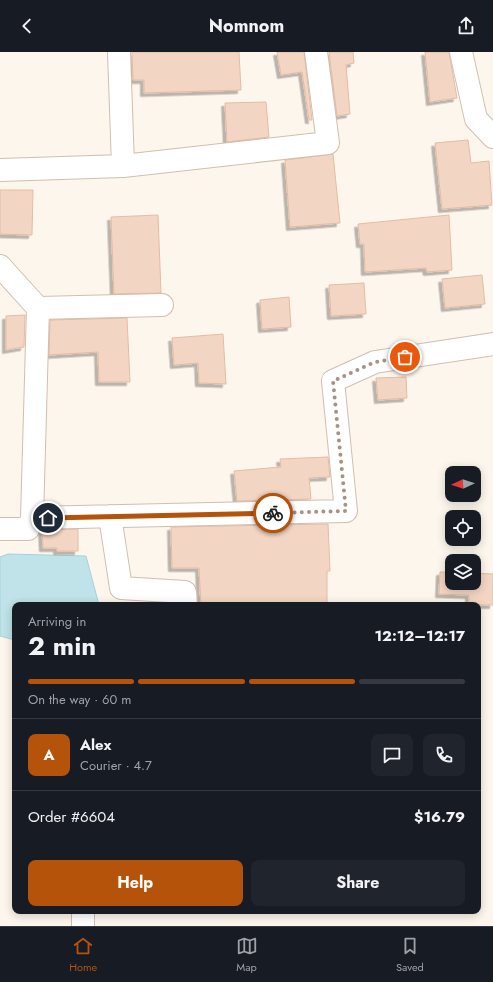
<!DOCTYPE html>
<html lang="en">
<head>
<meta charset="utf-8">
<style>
  body { margin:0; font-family:Jost,sans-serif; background:#20242c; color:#f1f3f6; height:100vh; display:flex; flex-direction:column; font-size:15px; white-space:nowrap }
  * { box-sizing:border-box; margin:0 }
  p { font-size:13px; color:#9ea1a6 }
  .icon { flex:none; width:22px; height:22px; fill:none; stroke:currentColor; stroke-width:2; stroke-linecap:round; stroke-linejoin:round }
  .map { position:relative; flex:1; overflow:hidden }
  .details { position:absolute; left:12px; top:550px; width:469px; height:312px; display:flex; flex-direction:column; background:#171b24; border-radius:8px; box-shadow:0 2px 10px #0003 }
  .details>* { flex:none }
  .needle { width:26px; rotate:267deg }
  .fabs { position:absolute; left:445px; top:414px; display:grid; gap:8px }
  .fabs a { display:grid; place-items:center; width:36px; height:36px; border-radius:8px; background:#171b24; box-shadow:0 2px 10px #0003; font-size:20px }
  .pin { position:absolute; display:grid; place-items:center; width:34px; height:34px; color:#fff; margin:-17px; border:2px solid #fff; border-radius:50%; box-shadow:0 1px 4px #0007 }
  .courier { position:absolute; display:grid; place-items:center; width:40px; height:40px; margin:-20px; border:3px solid #b45309; border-radius:50%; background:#fff; color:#222; box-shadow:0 1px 5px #0007 }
  .summary em { font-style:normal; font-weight:700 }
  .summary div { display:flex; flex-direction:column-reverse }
  .summary { display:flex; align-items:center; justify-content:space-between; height:68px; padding:0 16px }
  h1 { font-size:26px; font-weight:700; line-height:30px }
  .bar { display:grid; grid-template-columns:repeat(4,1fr); gap:6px 4px; align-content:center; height:48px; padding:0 16px }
  .bar i { height:5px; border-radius:3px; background:#363941 }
  .bar .active { background:#b45309 }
  .bar p { grid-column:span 4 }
  .line { display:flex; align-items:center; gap:10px; padding:0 16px; border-top:1px solid #363941 }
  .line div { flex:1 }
  .round { display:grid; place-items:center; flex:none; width:42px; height:42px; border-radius:8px; background:#20242c }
  .button { display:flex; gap:8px; margin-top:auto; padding:8px 16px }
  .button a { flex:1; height:46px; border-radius:8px; background:#b45309; color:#fff; font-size:16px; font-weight:700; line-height:46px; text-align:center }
  .button a+a { background:#20242c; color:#f1f3f6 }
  header { display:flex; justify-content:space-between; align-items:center; height:52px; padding:0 16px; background:#171b24; font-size:18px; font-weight:700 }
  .menu { display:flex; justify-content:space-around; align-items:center; height:56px; border-top:1px solid #363941; background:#171b24; font-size:11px; color:#9ea1a6 }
  .menu a { display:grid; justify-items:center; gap:2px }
  .menu .active { color:#b45309 }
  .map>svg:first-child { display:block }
  .water { fill:#bfe3e8; stroke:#a5d3da }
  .building { fill:#f3d5c3; stroke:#e6bba3; filter:url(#shadow) }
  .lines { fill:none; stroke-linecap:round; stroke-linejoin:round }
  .street-casing { stroke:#d1beb0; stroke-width:24 }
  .street { stroke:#fff; stroke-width:22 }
  .done { stroke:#a89285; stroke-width:4; stroke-dasharray:0 7.2 }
  .route { stroke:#b45309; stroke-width:5 }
</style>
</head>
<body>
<header><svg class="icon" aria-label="back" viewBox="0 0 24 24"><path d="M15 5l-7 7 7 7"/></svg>Nomnom<svg class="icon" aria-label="share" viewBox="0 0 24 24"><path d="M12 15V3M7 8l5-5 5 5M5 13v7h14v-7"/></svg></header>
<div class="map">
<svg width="493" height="874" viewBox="0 0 493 874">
  <defs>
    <filter id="shadow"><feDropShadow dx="-3.5" dy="3.5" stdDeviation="0" flood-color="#0004"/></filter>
  </defs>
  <rect width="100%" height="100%" fill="#fdf6ec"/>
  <path class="water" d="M8,502l78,2 13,49h-84v35l-15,-4v-79z"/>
  <path class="building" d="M132,0h107l2,38 -97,3v-13h-11z
    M277,0h27l8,68h-3l-7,-48 -21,3z
    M329,0h24l1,11 -8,2 4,49 -13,2z
    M425,0h24l8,46 -27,4z
    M266,50l3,35 -42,5 -2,-39z
    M468,88l3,23 18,-2 3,44 -50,4 -7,-66z
    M333,102l7,69 -50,4 -5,-67z
    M0,138h33l-1,45 -32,-1z
    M158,163l3,78 -47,1 -3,-77z
    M449,163l3,55 -25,2 -1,-4 -61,4 -1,-28h-4l-2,-20z
    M482,223l3,29 -40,4 -3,-29z
    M364,231l2,31 -35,2 -2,-31z
    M289,245l2,30 -29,2 -2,-29z
    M25,263l-1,32 -18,3v-34z
    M127,266l3,64h-31l-1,-30 -49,3 1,-35z
    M223,282l3,50 -27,-1 -1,-20 -24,2 -2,-27z
    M406,325l1,21 -29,2 -2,-22z
    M328,405l2,20 -21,1 2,21 -74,2 -3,-30 47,-4 -1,-8z
    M328,472l2,47h-3v34h-126l-2,-37h-27l-1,-41z
    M78,477v22h-21v-3h-14l-1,-18z
    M440,520h12v11h22v-10l19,1v31h-24v-10l-30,-1z"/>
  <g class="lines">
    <g class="street-casing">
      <path id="street" d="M119,0l4,114 205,-23 -12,-91
        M461,0l15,67 17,18
        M0,118l123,-4
        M0,214l38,42 -6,210
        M38,256l124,-3
        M110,464l11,72 64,4 1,13
        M0,477h28l4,-11 314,-7 -13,-130 42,-19 118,-18
        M83,859v15"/>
    </g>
    <use href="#street" class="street"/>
  </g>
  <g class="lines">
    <path class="done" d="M273,461l73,-2 -13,-130 42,-19 30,-5"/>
    <path class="route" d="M48,466l225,-5"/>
  </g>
</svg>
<div class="fabs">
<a><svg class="needle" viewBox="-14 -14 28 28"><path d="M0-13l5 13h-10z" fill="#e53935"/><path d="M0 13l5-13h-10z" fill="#9ea1a6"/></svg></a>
<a><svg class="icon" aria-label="locate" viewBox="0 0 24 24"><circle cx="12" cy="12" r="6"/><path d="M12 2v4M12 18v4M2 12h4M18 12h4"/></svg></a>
<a><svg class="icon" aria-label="layers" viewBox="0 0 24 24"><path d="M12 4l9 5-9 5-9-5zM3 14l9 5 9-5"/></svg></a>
</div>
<div class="pin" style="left:405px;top:305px;background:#ea580c"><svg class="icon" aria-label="bag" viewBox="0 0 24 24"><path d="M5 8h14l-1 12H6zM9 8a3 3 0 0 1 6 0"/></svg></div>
<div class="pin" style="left:48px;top:466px;background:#1f2937"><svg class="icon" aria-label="home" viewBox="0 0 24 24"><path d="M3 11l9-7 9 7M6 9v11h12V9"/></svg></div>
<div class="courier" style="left:273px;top:461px"><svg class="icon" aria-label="bike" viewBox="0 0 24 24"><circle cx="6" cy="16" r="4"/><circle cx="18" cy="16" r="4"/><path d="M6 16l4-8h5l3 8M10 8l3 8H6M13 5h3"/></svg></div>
<section class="details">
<div class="summary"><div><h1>2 min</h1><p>Arriving in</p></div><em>12:12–12:17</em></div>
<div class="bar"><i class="active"></i><i class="active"></i><i class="active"></i><i></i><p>On the way · 60 m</p></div>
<div class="line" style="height:72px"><b class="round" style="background:#b45309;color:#fff">A</b><div><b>Alex</b><p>Courier · 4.7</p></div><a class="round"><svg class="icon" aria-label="chat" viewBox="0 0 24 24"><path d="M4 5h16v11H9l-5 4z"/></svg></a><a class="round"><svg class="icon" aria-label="phone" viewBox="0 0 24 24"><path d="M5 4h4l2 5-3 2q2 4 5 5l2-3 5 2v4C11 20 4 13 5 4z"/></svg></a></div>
<div class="line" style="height:52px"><div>Order #6604</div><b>$16.79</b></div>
<div class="button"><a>Help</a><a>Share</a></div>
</section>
</div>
<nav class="menu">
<a class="active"><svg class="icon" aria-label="home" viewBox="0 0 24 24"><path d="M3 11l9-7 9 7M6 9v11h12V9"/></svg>Home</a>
<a><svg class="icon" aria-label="map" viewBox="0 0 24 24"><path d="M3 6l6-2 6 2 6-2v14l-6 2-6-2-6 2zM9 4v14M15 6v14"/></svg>Map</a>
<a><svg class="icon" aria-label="saved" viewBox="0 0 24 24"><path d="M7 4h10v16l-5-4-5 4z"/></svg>Saved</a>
</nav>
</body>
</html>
